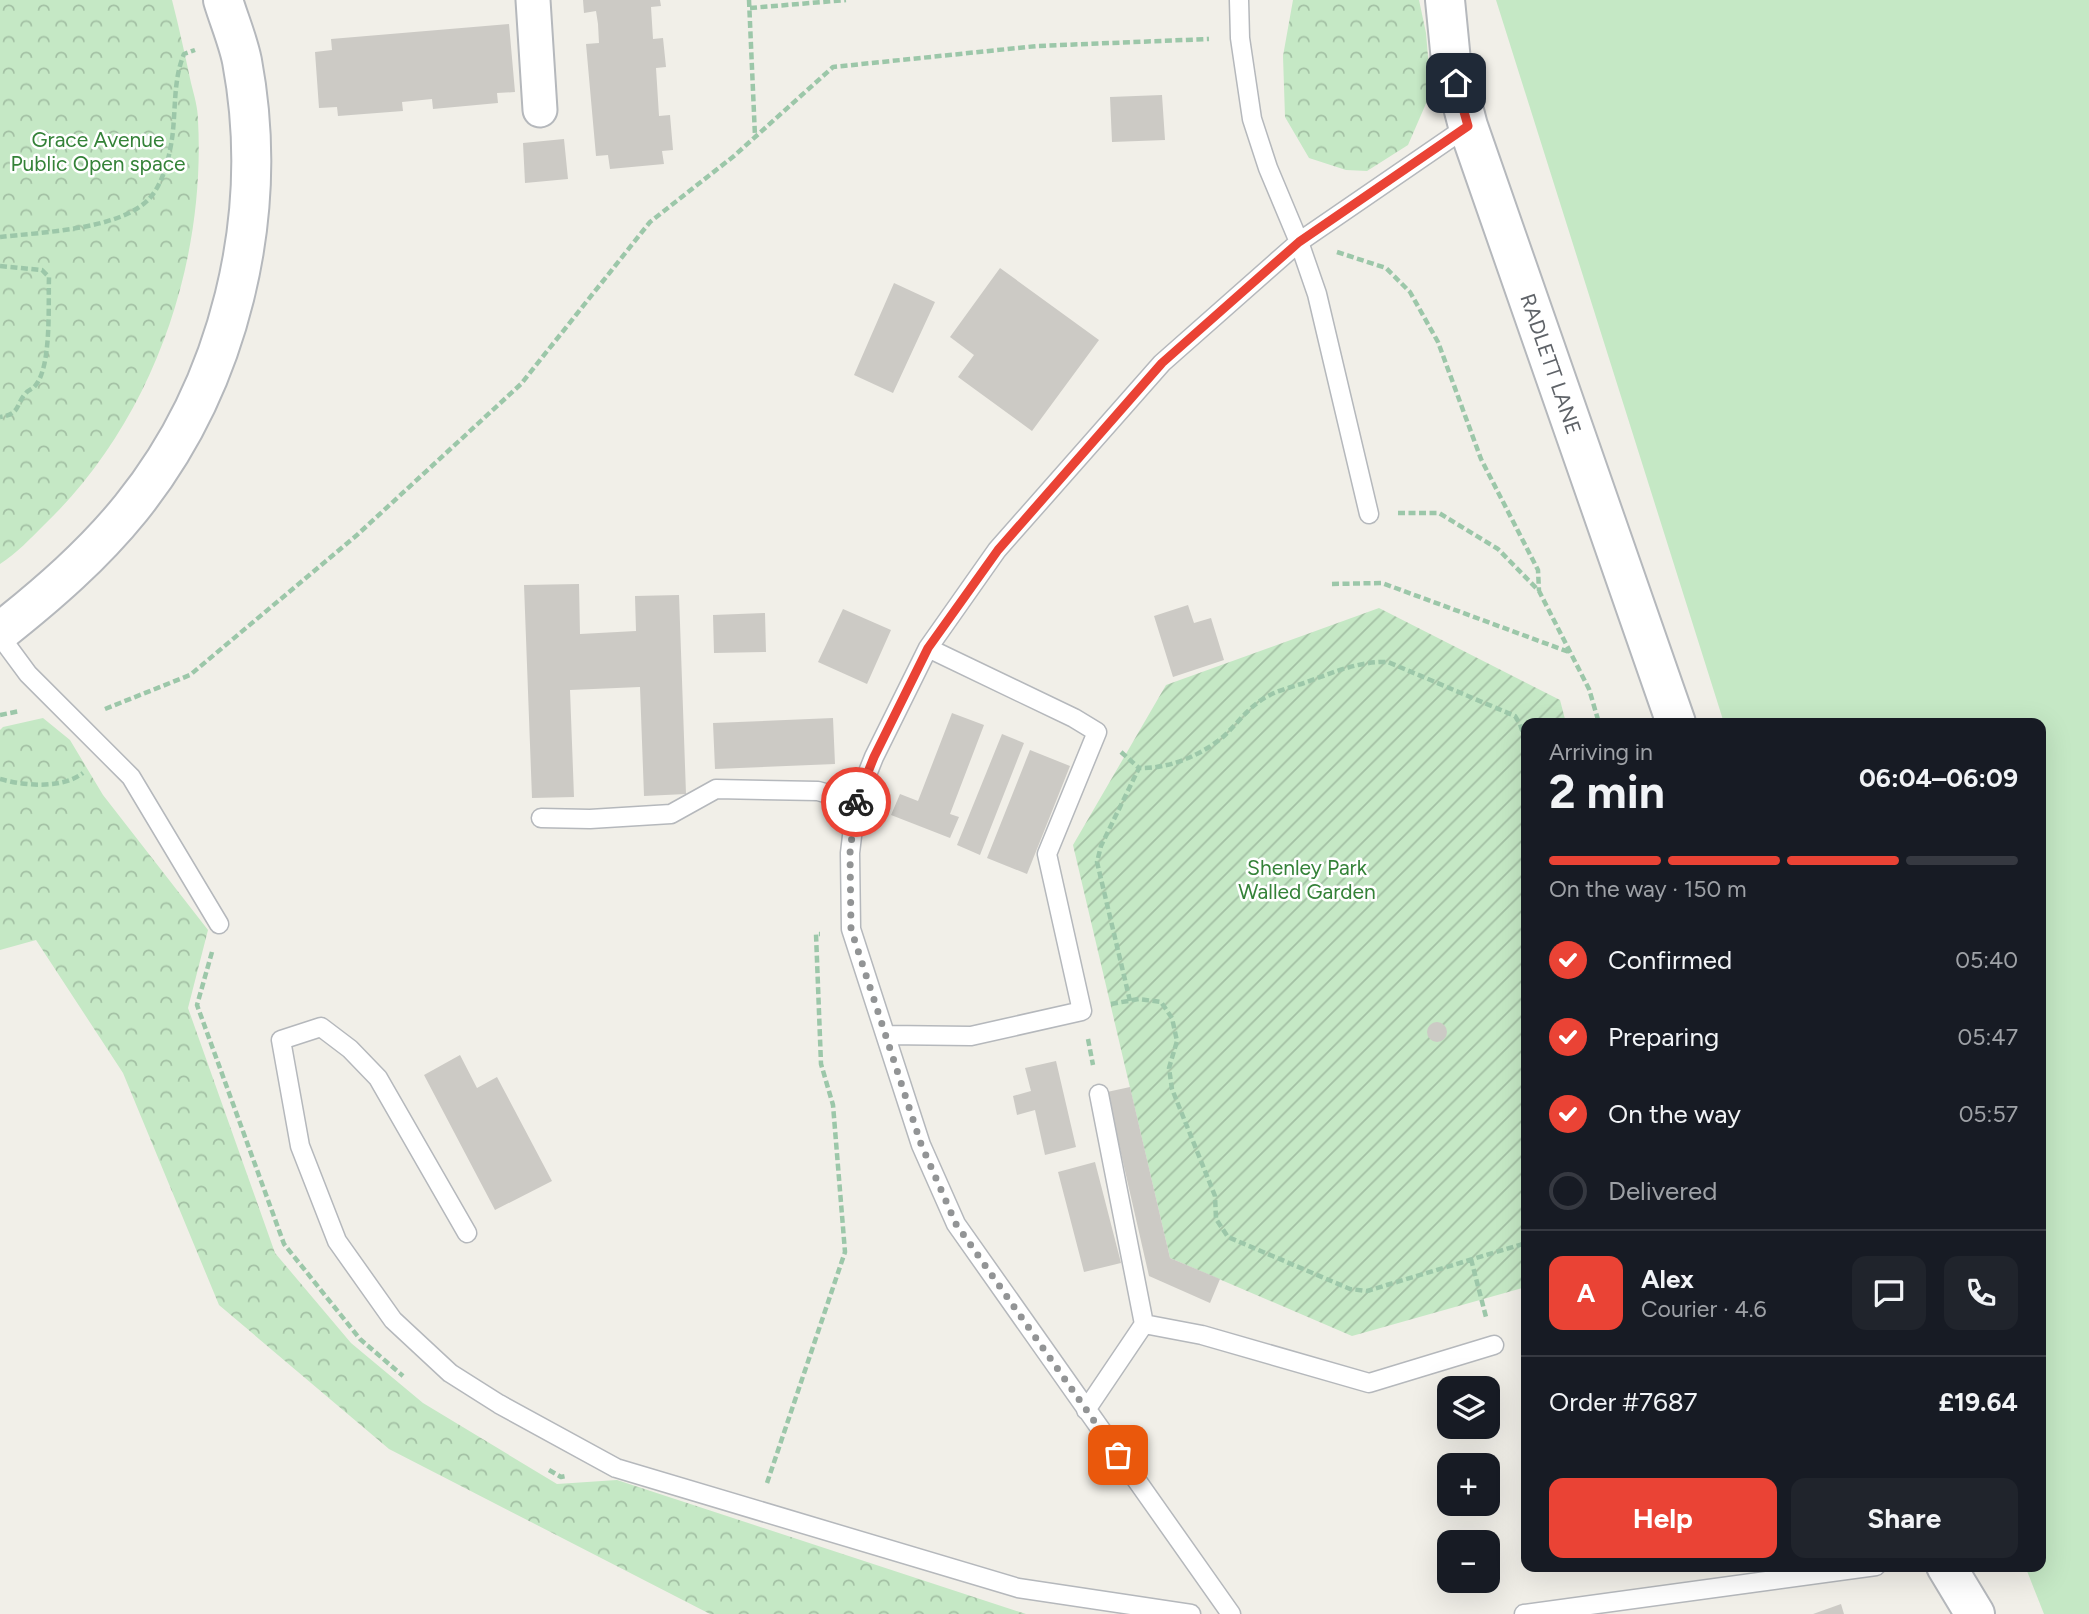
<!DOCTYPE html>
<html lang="en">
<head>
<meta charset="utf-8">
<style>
  body { margin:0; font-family:Figtree,sans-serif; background:#20242c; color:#f1f3f6; height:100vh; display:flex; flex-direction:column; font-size:26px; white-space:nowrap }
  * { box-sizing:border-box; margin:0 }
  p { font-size:23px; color:#9ea1a6 }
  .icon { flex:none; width:38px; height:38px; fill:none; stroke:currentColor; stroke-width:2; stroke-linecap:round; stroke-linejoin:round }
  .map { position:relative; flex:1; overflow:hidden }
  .panel { position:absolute; left:1521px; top:718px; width:525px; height:854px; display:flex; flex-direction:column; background:#171b24; border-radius:14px; box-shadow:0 7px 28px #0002 }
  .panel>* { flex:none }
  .fabs { position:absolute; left:1437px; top:1376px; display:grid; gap:14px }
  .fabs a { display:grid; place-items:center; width:63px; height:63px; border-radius:14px; background:#171b24; box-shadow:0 7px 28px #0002; font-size:35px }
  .pin { position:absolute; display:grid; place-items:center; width:60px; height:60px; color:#fff; margin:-30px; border-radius:14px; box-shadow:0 4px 10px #0006 }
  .courier { position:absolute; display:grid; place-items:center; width:70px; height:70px; margin:-35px; border:5px solid #ea4335; border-radius:50%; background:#fff; color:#222; box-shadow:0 2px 9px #0007 }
  .head em { font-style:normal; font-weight:700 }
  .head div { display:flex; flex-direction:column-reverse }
  .head { display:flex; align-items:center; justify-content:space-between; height:119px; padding:0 28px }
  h1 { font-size:46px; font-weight:700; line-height:52px }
  .bar { display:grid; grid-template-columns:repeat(4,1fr); gap:10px 7px; align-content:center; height:84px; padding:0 28px }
  .bar i { height:9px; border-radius:5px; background:#363941 }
  .bar .active { background:#ea4335 }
  .bar p { grid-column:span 4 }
  .line { display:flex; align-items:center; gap:18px; padding:0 28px; border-top:2px solid #363941 }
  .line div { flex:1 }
  .round { display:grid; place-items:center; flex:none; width:74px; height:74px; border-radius:14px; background:#20242c }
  ol { padding:0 28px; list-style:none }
  li { display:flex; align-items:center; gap:21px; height:77px }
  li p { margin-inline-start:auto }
  li .icon { padding:7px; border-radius:50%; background:#ea4335; color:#fff; stroke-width:4 }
  li:last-child { color:#9ea1a6 }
  li i { width:38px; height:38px; border:4px solid #363941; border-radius:50% }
  .primary-button { display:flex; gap:14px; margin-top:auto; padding:14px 28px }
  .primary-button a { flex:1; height:80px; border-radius:14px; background:#ea4335; color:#fff; font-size:28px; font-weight:700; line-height:80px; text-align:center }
  .primary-button a+a { background:#20242c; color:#f1f3f6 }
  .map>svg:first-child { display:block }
  .grass { fill:#c5e8c5 }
  .forest { fill:url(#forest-crowns) }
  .garden { fill:url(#garden-furrows) }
  .building { fill:#cccac5 }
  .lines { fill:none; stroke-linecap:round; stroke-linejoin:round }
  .service-casing { stroke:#b5b8bc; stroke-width:21 }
  .minor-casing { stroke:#b5b8bc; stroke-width:37 }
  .tertiary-casing { stroke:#b5b8bc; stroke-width:42 }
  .path { stroke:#9cc7a9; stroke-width:4.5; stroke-dasharray:7 3.5; stroke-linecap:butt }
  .service { stroke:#fff; stroke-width:18 }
  .minor { stroke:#fff; stroke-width:33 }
  .tertiary { stroke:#fff; stroke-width:38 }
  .done { stroke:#929495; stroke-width:7; stroke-dasharray:0 12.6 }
  .route { stroke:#ea4335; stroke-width:9 }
  .labels { text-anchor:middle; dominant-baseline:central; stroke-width:5; stroke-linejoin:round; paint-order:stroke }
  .park-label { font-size:21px; fill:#348238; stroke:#fff }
  .street-label { font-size:21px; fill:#5f6368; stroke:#fff }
</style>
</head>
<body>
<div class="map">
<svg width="2089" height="1614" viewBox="0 0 2089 1614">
  <defs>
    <pattern id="forest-crowns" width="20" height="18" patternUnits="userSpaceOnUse" patternTransform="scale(1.75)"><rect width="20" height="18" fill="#c5e8c5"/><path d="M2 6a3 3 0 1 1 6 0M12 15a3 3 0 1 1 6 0" fill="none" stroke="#a3c0a4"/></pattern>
    <pattern id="garden-furrows" width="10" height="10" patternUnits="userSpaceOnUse" patternTransform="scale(1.75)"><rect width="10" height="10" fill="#c5e8c5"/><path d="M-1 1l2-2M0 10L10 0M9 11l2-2" fill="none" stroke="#a3c0a4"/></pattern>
  </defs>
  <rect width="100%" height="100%" fill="#f1efe8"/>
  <path class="grass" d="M1496,0h593v1614h-45l-19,-48h15v-843h-316z"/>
  <path class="forest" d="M0,0h172c7,27 13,55 19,83 3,12 7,25 7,37 8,147 -47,303 -154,405 -14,14 -27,28 -44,39z
    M1293,0h126l7,33 5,59 -23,53 -41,26 -21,-1 -37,-12 -24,-41 -2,-61z
    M43,718l27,22 33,55 105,135 -20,78 87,245 76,90 72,60 134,81 60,-4 409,134h-316l-321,-165 -170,-144 -96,-232 -87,-133 -36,10v-220l3,-3z"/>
  <path class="garden" d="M1379,608l181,92 6,23h-40v564l-174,49 -182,-78 -97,-413 93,-160z"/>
  <path class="building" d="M583,0h77l1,6 -10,1 2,32 10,-1 3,29 -10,1 3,48 11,-1 3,35 -11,1 2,13 -54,5 -2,-14 -12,1 -10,-112 13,-1 -1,-19 -2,-13 -12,2z
    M509,24l6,68 -18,1 1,10 -65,6 -1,-10 -30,3 1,9 -65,5 -1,-9 -18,1 -4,-56 17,-2 -1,-11z
    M1162,95l3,45 -53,2 -2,-45z
    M564,139l4,40 -43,4 -2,-40z
    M1000,268l99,72 -67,91 -74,-54 16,-22 -24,-18z
    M894,283l41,19 -42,91 -39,-18z
    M579,584l1,50 56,-3 -1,-35 44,-1 7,199 -42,2 -4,-109 -70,3 4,107 -42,1 -8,-213z
    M1188,605l6,18 17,-5 13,42 -51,17 -19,-61z
    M843,609l48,21 -24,54 -49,-22z
    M765,613l1,39 -52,1 -1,-38z
    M952,713l32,12 -34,89 9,3 -9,21 -59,-23 9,-21 18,7z
    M833,718l2,46 -120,5 -2,-46z
    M1002,734l22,9 -44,112 -23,-10z
    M1030,750l40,16 -43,108 -40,-16z
    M1427 1032a10 10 0 1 1 20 0a10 10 0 1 1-20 0Z
    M460,1055l17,33 20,-11 55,104 -57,29 -71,-135z
    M1056,1061l20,86 -31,8 -10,-45 -18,5 -4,-19 18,-5 -6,-23z
    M1130,1087l40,171 50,21 -10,24 -61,-27 -42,-184z
    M1095,1162l26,101 -37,9 -26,-100z
    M1841,1604l3,10h-31z"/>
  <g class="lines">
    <g class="service-casing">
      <path id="service" d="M1239,0l1,38 12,81 16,49 31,74 18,52 52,220
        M0,636l28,38 103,103 88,147
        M541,818l49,1 81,-5 45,-25 102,2 38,11
        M887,1035l84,1 111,-25 -35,-157 50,-122 -23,-14 -146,-70
        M1099,1094l45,230
        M467,1233l-89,-155 -28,-29 -29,-22 -40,13 19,106 37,95 56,79 57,53 49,31 117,64 402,120 173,26
        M1086,1410l58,-86 58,11 167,48 125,-38
        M1231,1614l-275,-390 -35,-79 -70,-216 -1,-76 6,-51 18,-45 54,-109 69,-98 165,-187 137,-121 169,-116
        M1524,1614l352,-48"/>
    </g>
    <g class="minor-casing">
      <path id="minor" d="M533,0l7,110"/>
    </g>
    <g class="tertiary-casing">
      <path id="tertiary" d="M1445,0l6,61 17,65 208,597
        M0,632c48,-38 93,-77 131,-124 99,-123 140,-292 111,-447 -4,-20 -13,-41 -19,-61
        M1946,1566l29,48"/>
    </g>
    <path class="path" d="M749,0l6,136
      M750,8l96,-8
      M0,237c42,-5 119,-7 149,-38 14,-15 20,-41 23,-60 4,-29 1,-59 12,-85l11,-4
      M1337,252l49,16 24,24 28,50 43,117 57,111 1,21
      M0,266l42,4 7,7c-1,26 3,90 -14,109 -2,3 -7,4 -9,7 -11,12 -5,21 -26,24
      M1398,513h41l59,36 41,42 50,98 10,34
      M1332,584l50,-1 187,69
      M105,709l85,-34 167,-140 164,-151 129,-162 84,-66 99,-89 204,-21 172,-7
      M0,715l20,-4
      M1121,752l18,16
      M0,779c25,7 62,10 83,-6
      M212,952l-15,53 87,239 76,95 43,37
      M1130,1001l-33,-139 4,-16 38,-78c30,1 63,-13 85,-32 15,-14 25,-30 44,-40 11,-6 24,-9 36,-13 28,-10 54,-22 84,-21l127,54 5,8 6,19
      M1111,1004l28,-5 22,3 11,16 5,23 -8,27 3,21 43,107 1,23 12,18 122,52 17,2 159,-48
      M1088,1039l5,26
      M1471,1259l15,58
      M549,1470l12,7 5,-1
      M767,1483l78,-231 -12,-147 -12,-41 -5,-130h4"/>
    <use href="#service" class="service"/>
    <use href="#minor" class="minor"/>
    <use href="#tertiary" class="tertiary"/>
  </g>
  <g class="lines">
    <path class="done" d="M856,802l-6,51 1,76 70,215 35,80 162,231"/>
    <path class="route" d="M856,802l18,-45 54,-109 70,-98 164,-187 137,-121 169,-116 -12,-43"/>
  </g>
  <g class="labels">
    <g class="park-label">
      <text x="98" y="139">Grace Avenue<tspan x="98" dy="24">Public Open space</tspan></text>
      <text x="1307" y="867">Shenley Park<tspan x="1307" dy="24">Walled Garden</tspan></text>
    </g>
    <g class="street-label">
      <text transform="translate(1551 364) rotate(71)">RADLETT LANE</text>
    </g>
  </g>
</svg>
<div class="fabs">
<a><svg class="icon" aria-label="layers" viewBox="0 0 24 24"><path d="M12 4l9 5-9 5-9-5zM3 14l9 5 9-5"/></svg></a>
<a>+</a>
<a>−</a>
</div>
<div class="pin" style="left:1118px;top:1455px;background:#ea580c"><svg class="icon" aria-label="bag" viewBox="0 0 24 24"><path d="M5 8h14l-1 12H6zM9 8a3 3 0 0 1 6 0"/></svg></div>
<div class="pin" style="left:1456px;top:83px;background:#1f2937"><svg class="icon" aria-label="home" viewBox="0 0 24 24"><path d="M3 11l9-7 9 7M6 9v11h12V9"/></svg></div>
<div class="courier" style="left:856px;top:802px"><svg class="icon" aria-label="bike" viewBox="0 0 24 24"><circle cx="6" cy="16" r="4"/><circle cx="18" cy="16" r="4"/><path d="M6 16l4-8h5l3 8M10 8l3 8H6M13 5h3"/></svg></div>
<section class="panel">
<div class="head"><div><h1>2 min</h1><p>Arriving in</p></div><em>06:04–06:09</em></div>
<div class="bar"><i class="active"></i><i class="active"></i><i class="active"></i><i></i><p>On the way · 150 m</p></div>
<ol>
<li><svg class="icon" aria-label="check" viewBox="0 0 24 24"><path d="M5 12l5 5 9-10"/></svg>Confirmed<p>05:40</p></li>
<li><svg class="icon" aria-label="check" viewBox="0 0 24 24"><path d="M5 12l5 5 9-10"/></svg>Preparing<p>05:47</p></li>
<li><svg class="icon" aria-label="check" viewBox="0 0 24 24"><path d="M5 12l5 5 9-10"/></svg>On the way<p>05:57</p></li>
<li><i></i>Delivered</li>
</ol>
<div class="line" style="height:126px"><b class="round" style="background:#ea4335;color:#fff">A</b><div><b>Alex</b><p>Courier · 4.6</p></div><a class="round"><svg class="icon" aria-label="chat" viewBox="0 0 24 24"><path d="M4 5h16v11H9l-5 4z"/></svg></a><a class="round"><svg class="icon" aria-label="phone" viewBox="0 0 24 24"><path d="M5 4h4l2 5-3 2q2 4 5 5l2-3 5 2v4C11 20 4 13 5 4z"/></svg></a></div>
<div class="line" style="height:91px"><div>Order #7687</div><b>£19.64</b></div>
<div class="primary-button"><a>Help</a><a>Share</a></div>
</section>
</div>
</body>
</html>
